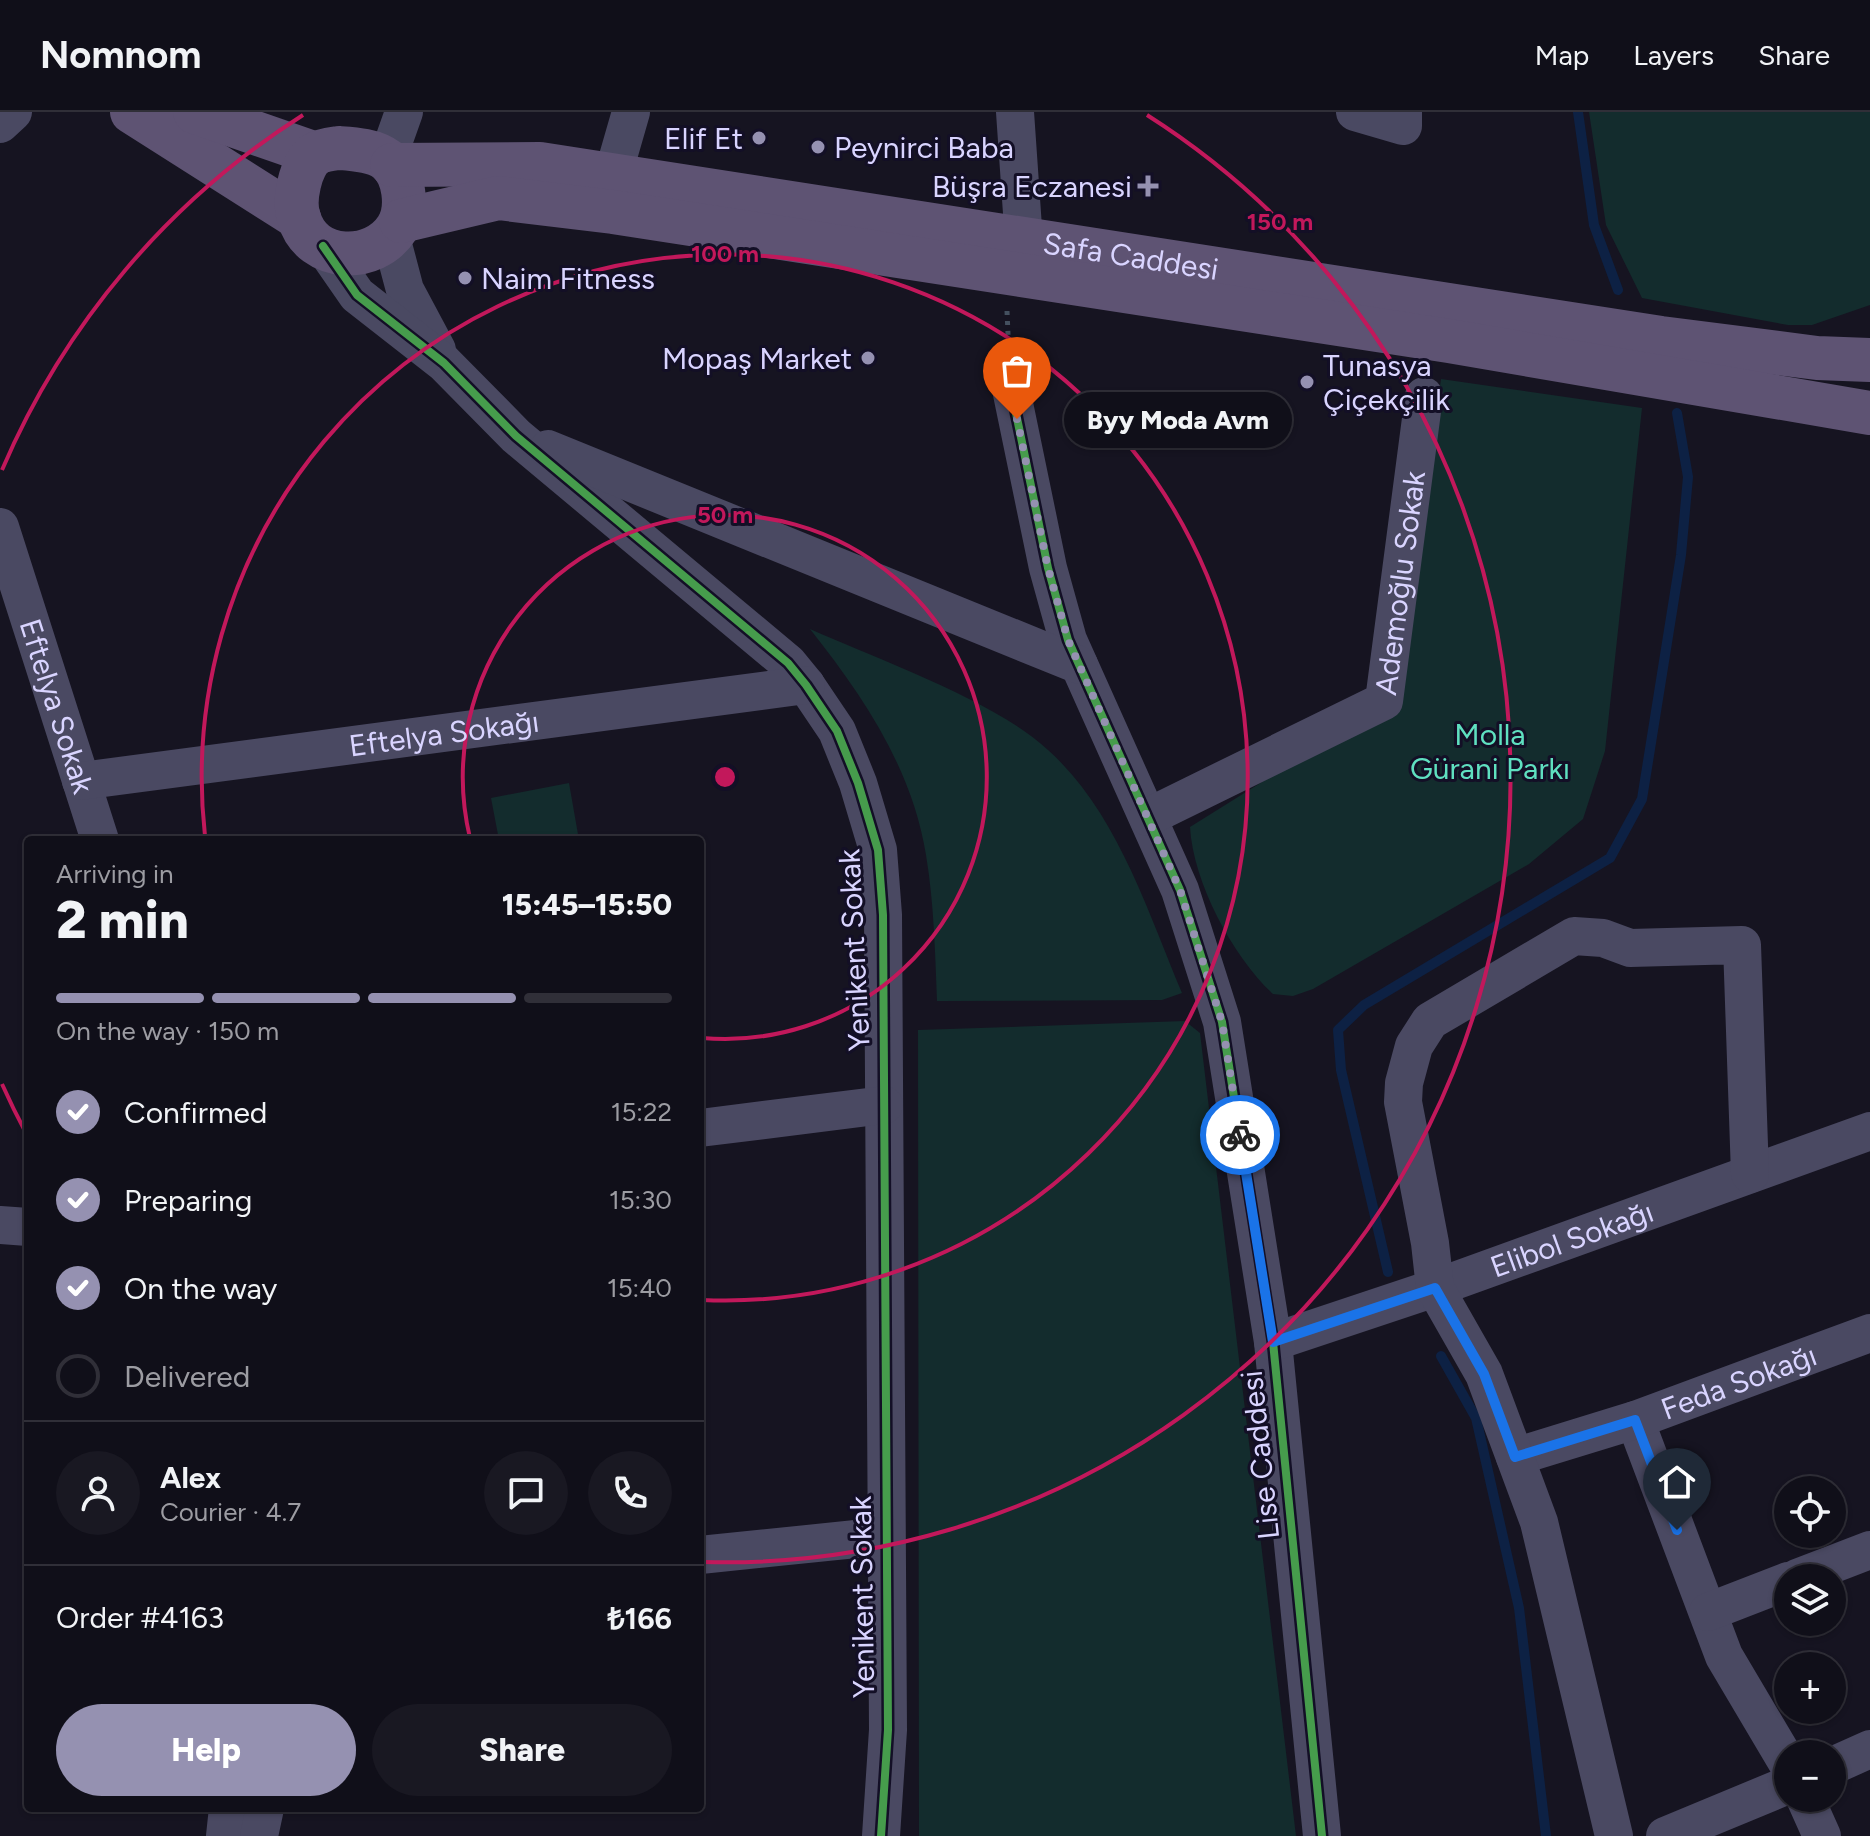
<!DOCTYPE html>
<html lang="en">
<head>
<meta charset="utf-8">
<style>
  body { margin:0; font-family:Figtree,sans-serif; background:#191822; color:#f1f3f6; height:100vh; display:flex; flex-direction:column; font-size:30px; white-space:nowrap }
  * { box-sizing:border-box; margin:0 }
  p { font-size:26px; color:#9c9ca2 }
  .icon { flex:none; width:44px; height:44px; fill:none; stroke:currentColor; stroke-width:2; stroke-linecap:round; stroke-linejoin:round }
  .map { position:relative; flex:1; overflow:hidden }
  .drawer { position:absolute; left:24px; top:724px; width:680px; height:976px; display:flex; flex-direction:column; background:#100f19; border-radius:8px; box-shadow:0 2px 6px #0004,0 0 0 2px #302f38 }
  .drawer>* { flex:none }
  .fabs { position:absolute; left:1774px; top:1364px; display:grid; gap:16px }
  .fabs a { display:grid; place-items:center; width:72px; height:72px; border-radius:50%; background:#100f19; box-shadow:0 2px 6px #0004,0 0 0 2px #302f38; font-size:40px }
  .pin { position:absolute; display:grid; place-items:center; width:68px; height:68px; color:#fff; margin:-82px -34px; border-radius:50% 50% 50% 0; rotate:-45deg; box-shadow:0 0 8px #0007 }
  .pin .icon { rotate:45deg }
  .courier { position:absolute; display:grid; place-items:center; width:80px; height:80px; margin:-40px; border:6px solid #1a73e8; border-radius:50%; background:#fff; color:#222; box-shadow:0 2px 10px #0007 }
  .bubble { position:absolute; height:56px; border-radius:28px; background:#100f19; box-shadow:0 2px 6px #0004,0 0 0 2px #302f38; font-size:26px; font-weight:800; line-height:56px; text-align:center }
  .head em { font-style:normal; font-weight:800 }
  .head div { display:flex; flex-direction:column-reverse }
  .head { display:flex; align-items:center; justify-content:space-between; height:136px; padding:0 32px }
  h1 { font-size:52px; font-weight:800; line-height:60px }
  .bar { display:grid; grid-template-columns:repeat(4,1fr); gap:12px 8px; align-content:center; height:96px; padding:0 32px }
  .bar i { height:10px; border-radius:6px; background:#302f38 }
  .bar .on { background:#9591b1 }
  .bar p { grid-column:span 4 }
  .line { display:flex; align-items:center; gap:20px; padding:0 32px; border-top:2px solid #302f38 }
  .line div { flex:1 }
  .round { display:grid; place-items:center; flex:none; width:84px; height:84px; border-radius:42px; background:#191822 }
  ol { padding:0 32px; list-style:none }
  li { display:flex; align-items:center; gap:24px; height:88px }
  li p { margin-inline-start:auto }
  li .icon { padding:8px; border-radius:50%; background:#9591b1; color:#fff; stroke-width:4 }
  li:last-child { color:#9c9ca2 }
  li i { width:44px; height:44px; border:4px solid #302f38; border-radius:50% }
  .primary-button { display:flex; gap:16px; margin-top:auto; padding:16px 32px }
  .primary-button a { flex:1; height:92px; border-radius:48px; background:#9591b1; color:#fff; font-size:32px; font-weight:800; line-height:92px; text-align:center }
  .primary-button a+a { background:#191822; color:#f1f3f6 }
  header { display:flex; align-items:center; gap:48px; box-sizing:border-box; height:112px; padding:0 40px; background:#100f19; border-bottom:2px solid #302f38 }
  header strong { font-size:38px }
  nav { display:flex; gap:44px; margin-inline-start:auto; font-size:28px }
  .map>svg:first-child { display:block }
  .green { fill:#132c2d }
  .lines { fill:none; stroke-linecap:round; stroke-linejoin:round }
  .stream { stroke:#0d2144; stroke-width:10 }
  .path { stroke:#44505f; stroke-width:5; stroke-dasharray:4 6; stroke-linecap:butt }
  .minor { stroke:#4a4962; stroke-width:38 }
  .major { stroke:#5e5373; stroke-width:44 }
  .cycleway-casing { stroke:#130f26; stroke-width:13 }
  .cycleway { stroke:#469c4c; stroke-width:8 }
  .done { stroke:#9591b1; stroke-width:8; stroke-dasharray:0 14.4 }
  .route { stroke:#1a73e8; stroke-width:10 }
  .ring { fill:none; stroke:#c2185b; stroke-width:4 }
  .poi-dot { fill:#9591b1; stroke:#130f26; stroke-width:3 }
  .labels { text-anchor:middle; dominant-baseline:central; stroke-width:6; stroke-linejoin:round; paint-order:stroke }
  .poi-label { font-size:30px; fill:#d9d4ff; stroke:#130f26; text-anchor:end }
  .street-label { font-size:30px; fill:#d9d4ff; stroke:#130f26 }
  .park-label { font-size:30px; fill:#5fe0c0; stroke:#130f26 }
  .centre { fill:#c2185b; stroke:#130f26; stroke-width:4 }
  .ring-label { font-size:24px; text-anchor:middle; font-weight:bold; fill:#c2185b; stroke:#130f26; stroke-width:6; stroke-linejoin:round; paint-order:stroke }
</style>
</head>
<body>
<header>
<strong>Nomnom</strong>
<nav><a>Map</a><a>Layers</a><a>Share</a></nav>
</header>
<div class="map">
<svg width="1870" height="1724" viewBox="0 0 1870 1724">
  <rect width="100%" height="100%" fill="#161421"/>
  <path class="green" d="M1589,0h281v193l-58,20h-24l-146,-27 -36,-73z
    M1441,267l201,29 -37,343 -22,68 -54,45 -216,125 -20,7 -20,-2c-40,-37 -80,-112 -83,-167l165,-103 58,-134z
    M810,517c69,31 184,71 238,121 69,62 99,160 134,243l-20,7 -225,1c-2,-49 -3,-98 -11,-146 -14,-87 -63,-159 -116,-226z
    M569,671l10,57h-80l-8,-42z
    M1185,909l15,12 96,803h-377l-1,-806z"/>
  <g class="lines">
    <path class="stream" d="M1578,0l16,113 24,65
      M1388,1160l-47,-202 -3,-40 26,-25 246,-147 32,-59 39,-244 7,-78 -11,-64
      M1441,1244l35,62 43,190 27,228"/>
    <path class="path" d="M1007,199l2,46"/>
    <g class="minor">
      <path d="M1015,0l9,130"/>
      <path d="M1355,0l48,14v-14"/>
      <path d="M0,12l13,-12"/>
      <path d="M387,48l17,-48"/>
      <path d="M612,66l19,-66"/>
      <path d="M391,125l14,53 32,60"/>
      <path d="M323,134l34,49 87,68 72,73 272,227 18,22 31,46 21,52 20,67 5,65 5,815 -7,106"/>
      <path d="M1011,277l37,179 20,72 112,250 42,132 51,320 49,494"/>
      <path d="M548,337l531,216"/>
      <path id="s1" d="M0,415l100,313"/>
      <path id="s2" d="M81,669l725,-96"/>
      <path id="s3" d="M1148,705l236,-116 40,-305"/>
      <path d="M700,1016l184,-23"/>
      <path d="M0,1113l28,2"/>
      <path id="s4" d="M1273,1230l162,-54 435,-157"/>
      <path d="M1635,1308l89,236 64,108"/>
      <path id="s5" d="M1515,1345l120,-37 235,-87"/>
      <path d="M700,1443l185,-19"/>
      <path d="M1797,1466l73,-28"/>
      <path d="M1708,1500l80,-31"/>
      <path d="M1832,1654l38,-17"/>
      <path d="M1805,1686l17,38"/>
      <path d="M225,1724l3,-28"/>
      <path d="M259,1724l6,-28"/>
      <path d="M1614,1724l-75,-314 -55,-148 -49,-86 -5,-45 -27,-141 1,-19 10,-37 16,-25 144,-85 29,2 27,10 112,-3 8,229"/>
      <path d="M1665,1724l123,-51"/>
    </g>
    <g class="major">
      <path d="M132,0l167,106"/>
      <path d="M195,0l121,42"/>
      <path d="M339,36c15,1 35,2 48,12 18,14 22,49 10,68 -23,36 -85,35 -98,-10 -6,-17 1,-53 16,-64 7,-4 17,-5 24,-6z"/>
      <path id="s6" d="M392,53l148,-1 1121,174 156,20 53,2"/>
      <path d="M401,109l97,-23 115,14 836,129 421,72"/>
    </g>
    <g class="cycleway-casing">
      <path id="cycleway" d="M323,134l34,49 87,68 72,73 272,227 18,22 31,46 21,52 20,67 5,65 5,815 -7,106
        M1011,277l37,179 20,72 112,250 42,132 51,320 49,494"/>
    </g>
    <use href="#cycleway" class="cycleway"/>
  </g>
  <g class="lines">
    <path class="done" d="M1017,307l31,149 20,72 112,250 42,132 18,113"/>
    <path class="route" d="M1240,1023l33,207 162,-54 49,86 31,83 120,-37 42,110"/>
  </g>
  <g class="ring">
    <path d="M470 726A262 262 0 1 1 702 926"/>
    <path d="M205 724A523 523 0 1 1 702 1188"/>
    <path d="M26 1021A785 785 0 0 1 2 972M2 358A785 785 0 0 1 303 3M1147 3A785 785 0 0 1 704 1450"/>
  </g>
  <g class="poi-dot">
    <circle cx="759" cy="26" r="8"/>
    <circle cx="818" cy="35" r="8"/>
    <path d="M1144 62h8v8h8v8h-8v8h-8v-8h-8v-8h8z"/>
    <circle cx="465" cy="166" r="8"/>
    <circle cx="868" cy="246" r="8"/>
    <circle cx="1307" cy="270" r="8"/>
  </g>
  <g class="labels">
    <g class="poi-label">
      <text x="743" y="26">Elif Et</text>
      <text x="834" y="35" text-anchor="start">Peynirci Baba</text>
      <text x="1132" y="74">Büşra Eczanesi</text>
      <text x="481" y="166" text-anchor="start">Naim Fitness</text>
      <text x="852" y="246">Mopaş Market</text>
      <text x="1323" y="253" text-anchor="start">Tunasya<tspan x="1323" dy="34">Çiçekçilik</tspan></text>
    </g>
    <g class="street-label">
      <text stroke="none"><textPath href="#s6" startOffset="746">Safa Caddesi</textPath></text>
      <text stroke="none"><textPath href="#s3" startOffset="382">Ademoğlu Sokak</textPath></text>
      <text stroke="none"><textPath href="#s1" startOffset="188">Eftelya Sokak</textPath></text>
      <text stroke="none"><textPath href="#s2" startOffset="366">Eftelya Sokağı</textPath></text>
      <text transform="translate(854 838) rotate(-93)">Yenikent Sokak</text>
      <text stroke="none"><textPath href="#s4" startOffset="316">Elibol Sokağı</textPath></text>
      <text stroke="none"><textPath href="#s5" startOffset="236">Feda Sokağı</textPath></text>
      <text transform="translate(1260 1343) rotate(-96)">Lise Caddesi</text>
      <text transform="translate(862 1485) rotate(-91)">Yenikent Sokak</text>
    </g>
    <g class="park-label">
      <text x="1490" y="622">Molla<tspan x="1490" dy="34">Gürani Parkı</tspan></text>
    </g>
  </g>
  <circle cx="725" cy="665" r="12" class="centre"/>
  <g class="ring-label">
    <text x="1280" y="118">150 m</text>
    <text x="725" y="150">100 m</text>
    <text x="725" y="411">50 m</text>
  </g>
</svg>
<div class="fabs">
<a><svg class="icon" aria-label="locate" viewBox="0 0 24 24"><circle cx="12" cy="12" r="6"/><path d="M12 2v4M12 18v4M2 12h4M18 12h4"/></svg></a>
<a><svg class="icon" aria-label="layers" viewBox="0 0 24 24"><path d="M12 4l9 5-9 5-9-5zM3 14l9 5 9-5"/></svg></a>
<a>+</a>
<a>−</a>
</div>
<div class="pin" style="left:1017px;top:307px;background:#ea580c"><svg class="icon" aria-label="bag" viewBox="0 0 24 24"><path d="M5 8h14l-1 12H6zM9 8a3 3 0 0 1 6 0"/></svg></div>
<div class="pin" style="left:1677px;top:1418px;background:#1f2937"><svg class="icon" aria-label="home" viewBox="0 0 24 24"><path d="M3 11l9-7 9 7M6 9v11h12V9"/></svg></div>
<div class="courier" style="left:1240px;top:1023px"><svg class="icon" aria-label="bike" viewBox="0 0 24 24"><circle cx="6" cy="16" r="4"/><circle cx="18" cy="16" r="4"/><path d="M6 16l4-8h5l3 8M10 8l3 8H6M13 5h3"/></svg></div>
<div class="bubble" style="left:1064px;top:280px;width:228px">Byy Moda Avm</div>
<section class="drawer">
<div class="head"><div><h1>2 min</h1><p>Arriving in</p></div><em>15:45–15:50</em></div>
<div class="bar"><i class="on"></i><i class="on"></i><i class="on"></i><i></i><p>On the way · 150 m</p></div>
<ol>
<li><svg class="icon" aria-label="check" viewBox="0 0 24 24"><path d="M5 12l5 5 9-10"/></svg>Confirmed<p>15:22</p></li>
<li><svg class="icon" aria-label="check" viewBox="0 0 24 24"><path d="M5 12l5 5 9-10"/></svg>Preparing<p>15:30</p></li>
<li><svg class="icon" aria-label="check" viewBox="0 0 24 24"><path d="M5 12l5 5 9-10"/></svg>On the way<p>15:40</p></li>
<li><i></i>Delivered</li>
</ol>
<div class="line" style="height:144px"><a class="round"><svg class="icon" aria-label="person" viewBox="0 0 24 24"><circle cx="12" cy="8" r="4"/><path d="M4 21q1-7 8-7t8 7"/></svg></a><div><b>Alex</b><p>Courier · 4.7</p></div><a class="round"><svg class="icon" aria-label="chat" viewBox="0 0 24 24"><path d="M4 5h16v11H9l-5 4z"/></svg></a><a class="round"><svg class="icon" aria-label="phone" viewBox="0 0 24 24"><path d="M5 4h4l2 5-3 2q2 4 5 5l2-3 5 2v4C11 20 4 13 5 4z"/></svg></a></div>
<div class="line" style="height:104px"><div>Order #4163</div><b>₺166</b></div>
<div class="primary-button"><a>Help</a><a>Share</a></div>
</section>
</div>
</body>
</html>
